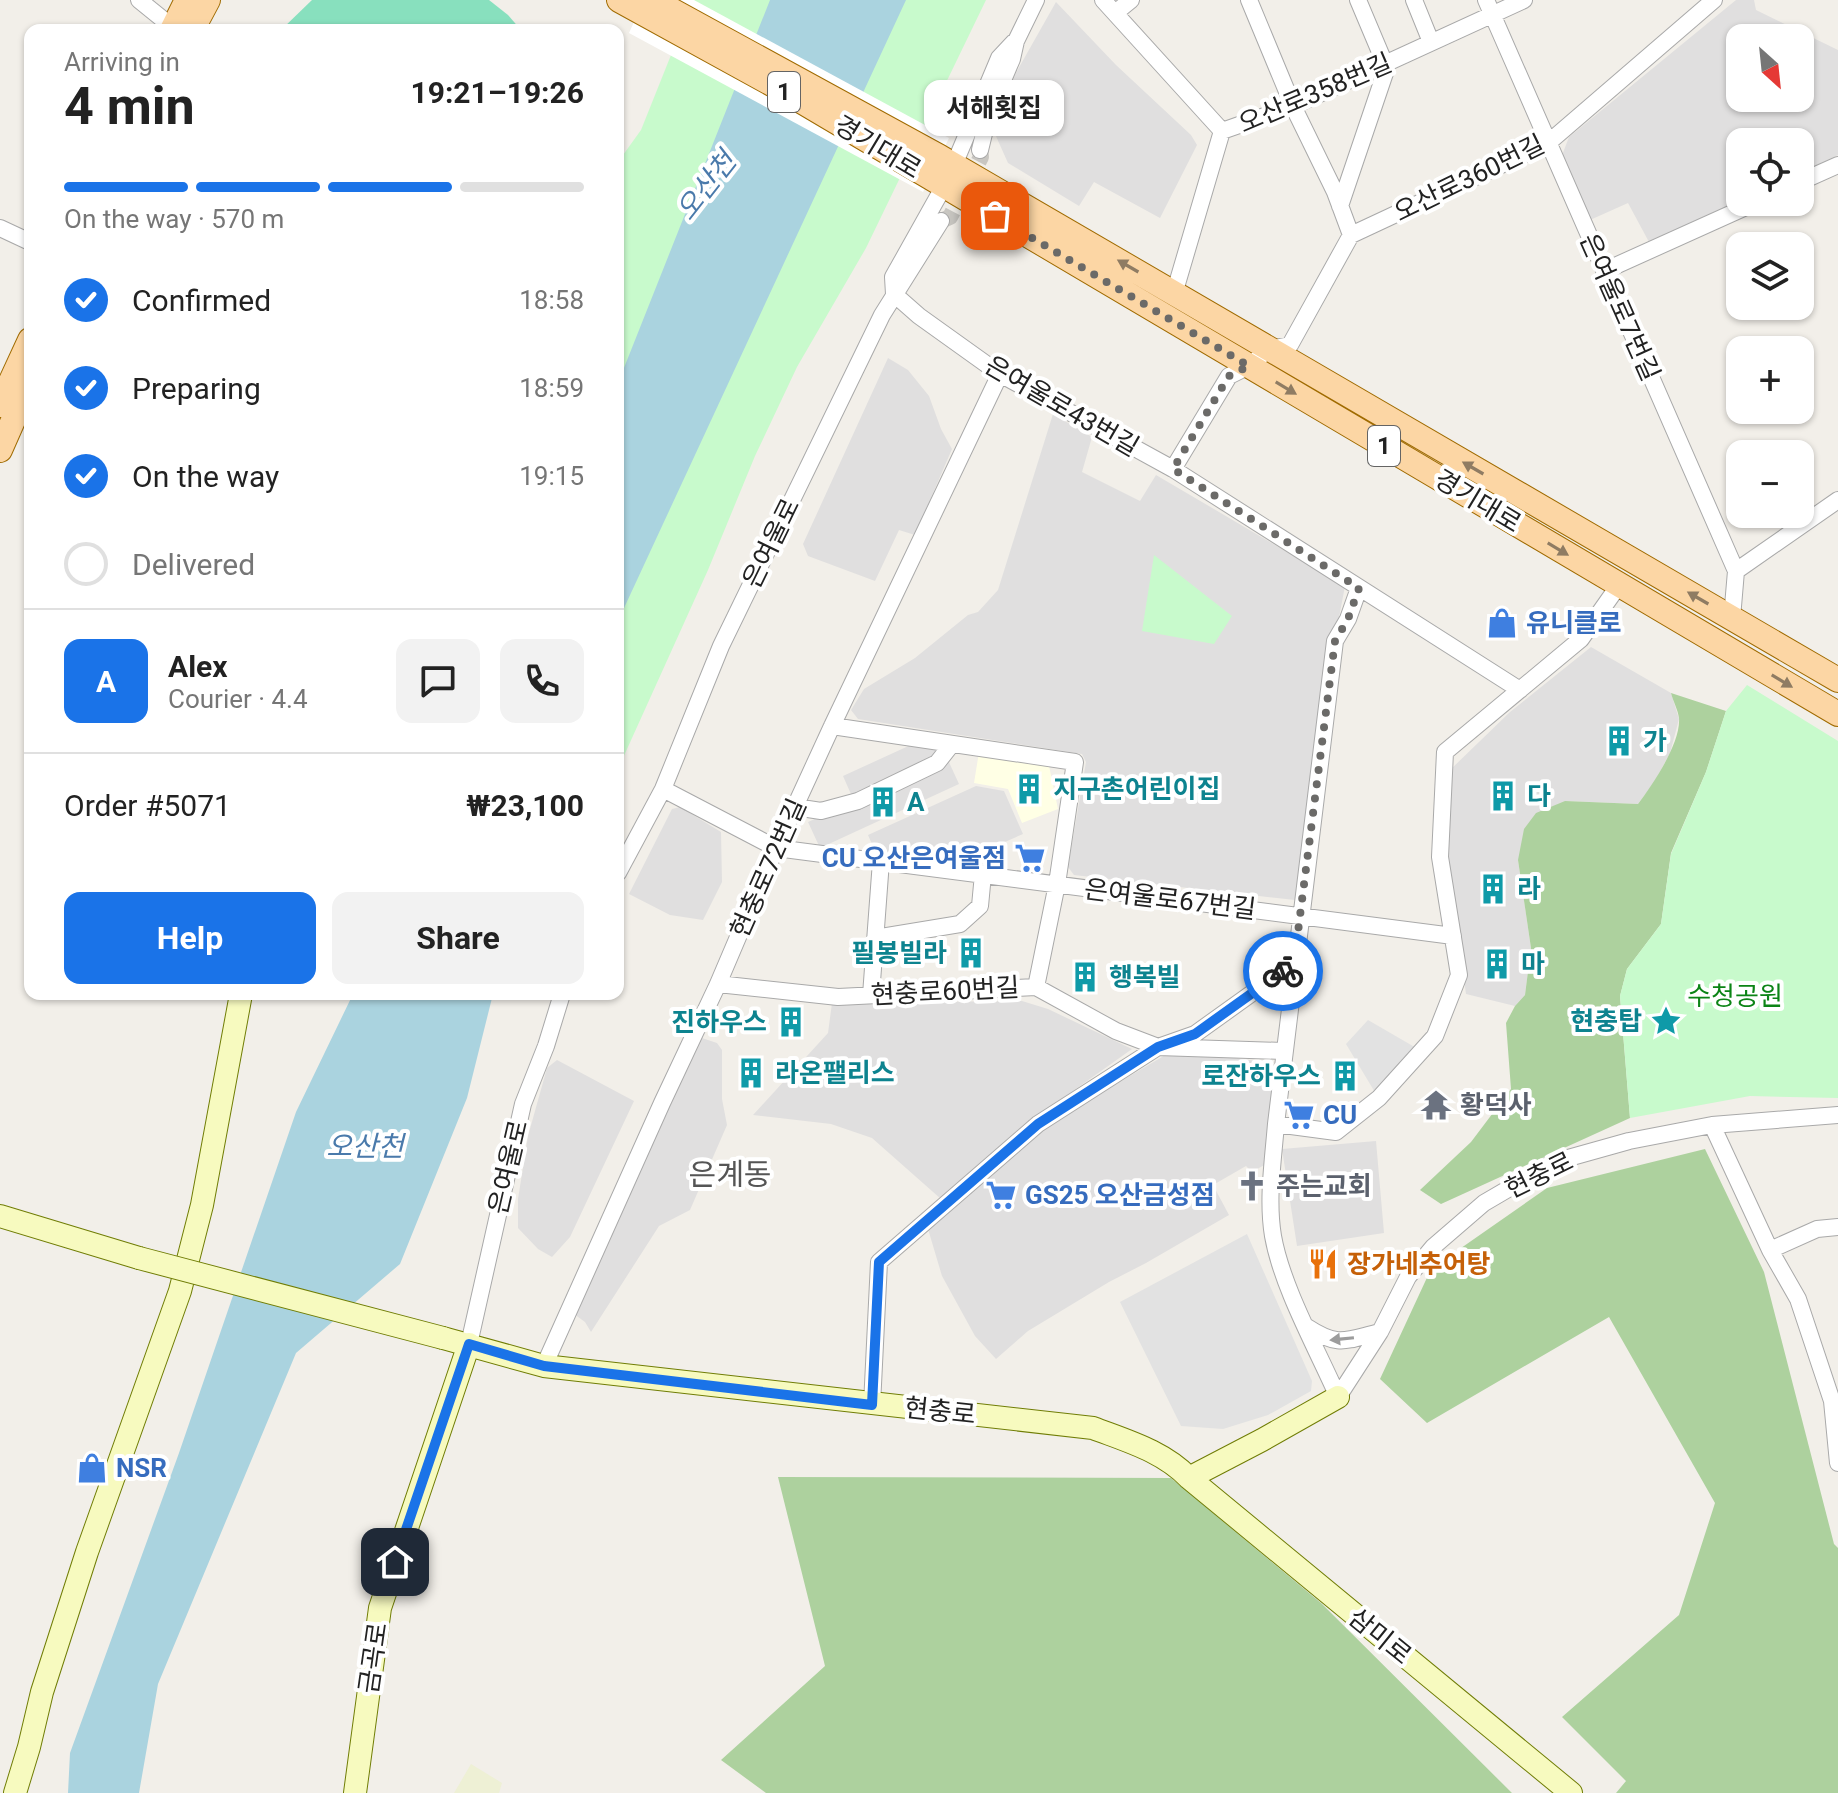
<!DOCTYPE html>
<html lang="en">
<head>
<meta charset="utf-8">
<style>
  body { margin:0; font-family:Roboto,"Noto Sans KR",sans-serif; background:#f2f2f2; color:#222; height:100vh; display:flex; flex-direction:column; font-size:30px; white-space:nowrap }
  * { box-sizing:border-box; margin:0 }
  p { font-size:26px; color:#767676 }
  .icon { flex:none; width:44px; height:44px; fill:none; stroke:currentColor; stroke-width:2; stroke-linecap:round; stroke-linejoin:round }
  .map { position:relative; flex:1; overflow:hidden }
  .drawer { position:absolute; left:24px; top:24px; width:600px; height:976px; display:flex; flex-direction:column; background:#fff; border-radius:16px; box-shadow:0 2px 6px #0004 }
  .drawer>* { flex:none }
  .needle { width:52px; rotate:153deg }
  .fabs { position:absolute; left:1726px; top:24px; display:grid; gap:16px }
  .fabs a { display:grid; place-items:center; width:88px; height:88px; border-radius:16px; background:#fff; box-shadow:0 2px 6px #0004; font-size:40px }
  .pin { position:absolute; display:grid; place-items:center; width:68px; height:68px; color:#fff; margin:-34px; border-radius:16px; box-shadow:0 4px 12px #0006 }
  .courier { position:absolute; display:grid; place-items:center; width:80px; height:80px; margin:-40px; border:6px solid #1a73e8; border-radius:50%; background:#fff; color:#222; box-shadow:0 2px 10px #0007 }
  .bubble { position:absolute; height:56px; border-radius:16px; background:#fff; box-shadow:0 2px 6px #0004; font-size:26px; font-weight:700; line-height:56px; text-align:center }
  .head em { font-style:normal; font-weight:700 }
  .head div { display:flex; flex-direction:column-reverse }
  .head { display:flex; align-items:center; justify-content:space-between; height:136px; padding:0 40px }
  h1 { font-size:52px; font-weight:700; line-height:60px }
  .bar { display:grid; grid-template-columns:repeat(4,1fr); gap:12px 8px; align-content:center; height:96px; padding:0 40px }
  .bar i { height:10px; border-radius:6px; background:#e0e0e0 }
  .bar .active { background:#1a73e8 }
  .bar p { grid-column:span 4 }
  .line { display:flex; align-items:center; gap:20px; padding:0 40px; border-top:2px solid #e0e0e0 }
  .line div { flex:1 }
  .round { display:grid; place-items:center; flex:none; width:84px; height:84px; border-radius:16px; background:#f2f2f2 }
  ol { padding:0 40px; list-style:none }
  li { display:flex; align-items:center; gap:24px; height:88px }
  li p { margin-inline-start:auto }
  li .icon { padding:8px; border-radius:50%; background:#1a73e8; color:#fff; stroke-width:4 }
  li:last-child { color:#767676 }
  li i { width:44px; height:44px; border:4px solid #e0e0e0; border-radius:50% }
  .primary-button { display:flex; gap:16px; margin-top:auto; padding:16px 40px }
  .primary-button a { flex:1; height:92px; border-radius:16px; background:#1a73e8; color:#fff; font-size:32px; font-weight:700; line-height:92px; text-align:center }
  .primary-button a+a { background:#f2f2f2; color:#222 }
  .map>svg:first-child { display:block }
  .residential { fill:#e0dfdf; fill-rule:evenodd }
  .education { fill:#ffffe5 }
  .farmland { fill:#eef0d5 }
  .forest { fill:#add19e }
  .park { fill:#c8facc }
  .pitch { fill:#88e0be }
  .parking { fill:#e2e2e2 }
  .water { fill:#aad3df }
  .pier { fill:#fff }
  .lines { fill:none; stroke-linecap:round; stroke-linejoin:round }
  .street-tunnel { stroke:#c8c6c1; stroke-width:16; stroke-dasharray:16 8; stroke-linecap:butt }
  .street-casing { stroke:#a9a9a9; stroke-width:18 }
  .secondary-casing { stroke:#707d05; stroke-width:24 }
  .primary-casing { stroke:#a06b00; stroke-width:26 }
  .street { stroke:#fff; stroke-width:16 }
  .secondary { stroke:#f7fabf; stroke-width:22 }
  .primary { stroke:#fcd6a4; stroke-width:24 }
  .secondary-bridge-casing { stroke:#707d05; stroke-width:24; stroke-linecap:butt }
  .secondary-bridge { stroke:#f7fabf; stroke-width:22 }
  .oneway { fill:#8f7c63 }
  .oneway2 { fill:#9c9c9c }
  .done { stroke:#6b6a68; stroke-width:8; stroke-dasharray:0 14.4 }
  .route { stroke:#1a73e8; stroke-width:10 }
  .labels { text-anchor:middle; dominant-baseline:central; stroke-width:8; stroke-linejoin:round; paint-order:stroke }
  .shield { fill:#fff; stroke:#646464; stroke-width:2 }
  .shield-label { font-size:24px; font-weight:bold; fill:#222 }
  .street-label { font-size:26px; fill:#222; stroke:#fff }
  .shop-label { font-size:26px; font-weight:bold; fill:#366cbe; stroke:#fff; text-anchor:start }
  .culture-label { font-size:26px; font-weight:bold; fill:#0d838f; stroke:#fff; text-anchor:start }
  .park-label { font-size:26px; fill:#0c8416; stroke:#fff }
  .worship-label { font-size:26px; font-weight:bold; fill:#5b616d; stroke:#fff; text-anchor:start }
  .food-label { font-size:26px; font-weight:bold; fill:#c56008; stroke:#fff; text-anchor:start }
  .water-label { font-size:28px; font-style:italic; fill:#4a7aab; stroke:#fff }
  .quarter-label { font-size:30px; fill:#555; stroke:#fff }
</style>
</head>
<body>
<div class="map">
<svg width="1838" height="1793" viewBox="0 0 1838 1793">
  <rect width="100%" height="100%" fill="#f2efe9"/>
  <path class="residential" d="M1736,0h18l2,10 82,40v105l-38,18v-31h-60v58l-91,42 -21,-39 -38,17 -29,-62 8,-21zM1740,38h60v60h-60z
    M1056,2l60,63 75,70 6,10 -37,73 -66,-36 -15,24 -71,-43 -13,-29 1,-16 21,-47z
    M888,358l20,12 21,26 12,33 11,20 -37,86 -16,-5 -24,51 -67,-25 -5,-12z
    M1053,414l39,23 -10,35 58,29 16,-26 189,111 -8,42 -10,12 -32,260 -221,-25 -6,-8 18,-105 -4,-8 -224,-35 -7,-9 13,-21 51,-31 53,-43 10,-3 20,-22z
    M1591,647l80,46 8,26 -9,34 -15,28 -17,23 -73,-3 -47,59 13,88 -6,47 -10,11 -49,-12 -18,-133 1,-90 61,-59z
    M915,743l27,4 17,37 -139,64 -12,-26 46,-21 -11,-25z
    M976,786l28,5 19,43 -75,33 -70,-9 -10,-23z
    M680,807l41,25 1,50 -19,38 -33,-5 -41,-21 43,-85z
    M1022,1001l26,8 84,40 -104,74 -87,76 -69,-61 -41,-14 -78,-9 75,-82 4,-30z
    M702,1038l15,5 5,7v49l5,26 -37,85 -31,16 -68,106 -6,-10 -11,-8 123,-274z
    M1182,1049l92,15 -8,100 -14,8 -6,-6 -33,19 16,30 -83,48 -37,19 -81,49 -32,28 -21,-23 -33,-60 -14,-47 111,-99 133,-79z
    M557,1060l77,41 -64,136 -18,20 -14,-8 -20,-21v-29l10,-63 19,-68z
    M1376,1141l8,92 -87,13 -15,-97z"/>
  <path class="education" d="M979,752l69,9 10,48 -36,14 -14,-34 -34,-6z"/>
  <path class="farmland" d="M471,1764l31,19 -3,10h-45z"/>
  <path class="forest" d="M1671,693l55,18 -20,61 -35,81 -10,71 -34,45 -7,27 10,122 -189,86 -21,-14 51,-48 40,-53 -5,-66 9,-17 10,-11 6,-47 -13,-88 6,-31 12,-16 29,-12 73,3c15,-20 43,-61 41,-86 -1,-8 -6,-17 -8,-25z
    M1705,1149l59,123 70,272 4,4v245h-222l10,-12 -64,-64 117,-102 36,-112 -106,-186 -182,106 -47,-44 51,-110 116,-81z
    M778,1477l393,1 150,125 191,190h-746l-45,-33 104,-94z"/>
  <path class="park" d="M693,0h293l-120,248 -69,119 -42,89 -47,114 -90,199v-607l23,-32z
    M1154,555l78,61 -18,28 -72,-13z
    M1747,685l91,56v357l-88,-2 -120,22 -10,-122 7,-27 34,-45 10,-70 35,-82 20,-61z"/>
  <path class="pitch" d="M312,0h177l19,15 13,15h-240z"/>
  <path class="parking" d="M1368,1020l50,29 -42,45 -30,-50z
    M1247,1234l65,147 -1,10 -43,24 -45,14 -42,-3 -61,-124z"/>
  <path class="water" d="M770,0h136l-288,621v-238z
    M353,994h140l-26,104 -67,166 -104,89 -138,331 -19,109h-71l2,-40 109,-300 117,-341z"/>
  <path class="pier" d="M644,0h50l255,138 -26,54 -294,-159z"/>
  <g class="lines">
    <path class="street-tunnel" d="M941,221l9,-4 31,-60 -1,-7"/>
    <g class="street-casing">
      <path id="street" d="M139,0l37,30
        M1103,0l119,131 71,-25 231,-106
        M1249,0l44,106 42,86 16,43
        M1414,0l17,42
        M1486,0l250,571 -4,47
        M1115,13l16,-13
        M980,150l9,-37 23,-54 4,-18 20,-41
        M954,165l45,-107 15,-16
        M1800,182l38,-17
        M944,186l-51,91 1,17 25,22 81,58 173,95 347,221
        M1340,206l45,-133v-9l-27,-64
        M0,228l30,14
        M1604,271l153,-69
        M1174,294l48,-163
        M1173,469l56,-93 20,-10 20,-17 21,-4 61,-110 197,-92 166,-143
        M1736,571l102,-71
        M1359,588l-11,31 -13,22 -59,483 60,8 43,-34 56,-62 24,-61 -19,-118 5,-105 136,-113 38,-54
        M832,726l243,36 -18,122 -21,103
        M663,789l113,59 677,88
        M795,807l26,4 37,-10 79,-38 15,-19
        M618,873l45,-84 58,-143 161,-331 59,-94
        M875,938l85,-14 20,-18 3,-32
        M718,984l120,13 198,-10 80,44 42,16 37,-13 99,-71
        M871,995l10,-134
        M1276,1124c-3,37 -9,76 -3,112 9,51 44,113 65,161
        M1712,1125l58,125 28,49 34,102 6,62
        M1770,1250l47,-21 21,-2
        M1307,1327c32,21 39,13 73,5
        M469,1344l54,-240 23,-58 16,-52
        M544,1366l118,-263 56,-119 58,-136 56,-122 168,-352
        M1338,1397l42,-65 28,-55 25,-30 51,-44 70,-41 75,-21 83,-16 126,-10
        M872,1405l7,-143 159,-138 120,-77 125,4"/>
    </g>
    <g class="secondary-casing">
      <path id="secondary" d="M0,1216l139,42
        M443,1338l101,28 549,62c34,13 70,23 96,50l382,315
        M1189,1478l73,-38 76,-43
        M15,1793l14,-46 13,-55 45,-140 93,-261 22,-86 39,-211
        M355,1793l25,-185 89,-264"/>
    </g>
    <g class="primary-casing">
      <path id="primary" d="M619,0l160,88 1059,626
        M653,0l287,157 898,523
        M172,30l15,-30
        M192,30l16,-30
        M0,405l30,-65
        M0,450l30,-68"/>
    </g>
    <use href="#street" class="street"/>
    <use href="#secondary" class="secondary"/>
    <use href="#primary" class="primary"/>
    <g class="secondary-bridge-casing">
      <path id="secondary-bridge" d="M139,1258l304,80"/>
    </g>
    <use href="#secondary-bridge" class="secondary-bridge"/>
  </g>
  <defs><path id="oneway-solid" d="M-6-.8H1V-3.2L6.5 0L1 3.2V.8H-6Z" transform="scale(2)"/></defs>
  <g class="oneway">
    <use href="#oneway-solid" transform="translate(1128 266) rotate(-150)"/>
    <use href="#oneway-solid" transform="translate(1286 388) rotate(31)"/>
    <use href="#oneway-solid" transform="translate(1473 468) rotate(-150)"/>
    <use href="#oneway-solid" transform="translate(1558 549) rotate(31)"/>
    <use href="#oneway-solid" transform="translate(1698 598) rotate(-150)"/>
    <use href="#oneway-solid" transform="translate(1782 681) rotate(31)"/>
  </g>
  <use class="oneway2" href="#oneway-solid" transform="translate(1342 1339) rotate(174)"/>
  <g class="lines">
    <path class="done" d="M995,216l254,150 -20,10 -56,93 186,119 -11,31 -13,22 -41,322 -11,8"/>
    <path class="route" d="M395,1562l74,-218 75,22 328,39 7,-143 159,-138 120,-77 37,-13 88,-63"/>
  </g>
  <defs>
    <g id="shop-bare" transform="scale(2.4)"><path d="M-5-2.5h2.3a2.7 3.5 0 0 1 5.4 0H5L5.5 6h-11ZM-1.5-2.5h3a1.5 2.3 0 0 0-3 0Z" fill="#3f7fe0" stroke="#fff" stroke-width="2.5" paint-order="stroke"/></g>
    <g id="building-bare" transform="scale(2.4)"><path d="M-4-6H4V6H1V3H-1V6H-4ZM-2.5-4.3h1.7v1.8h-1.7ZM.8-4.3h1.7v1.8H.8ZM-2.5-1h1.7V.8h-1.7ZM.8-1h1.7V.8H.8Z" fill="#0f9aa8" stroke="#fff" stroke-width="2.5" paint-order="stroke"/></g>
    <g id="supermarket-bare" transform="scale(2.4)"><path d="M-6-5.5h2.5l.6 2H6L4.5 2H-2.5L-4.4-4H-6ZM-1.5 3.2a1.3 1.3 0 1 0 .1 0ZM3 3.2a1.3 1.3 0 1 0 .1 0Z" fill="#3f7fe0" stroke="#fff" stroke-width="2.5" paint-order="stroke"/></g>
    <g id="sight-bare" transform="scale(2.4)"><path d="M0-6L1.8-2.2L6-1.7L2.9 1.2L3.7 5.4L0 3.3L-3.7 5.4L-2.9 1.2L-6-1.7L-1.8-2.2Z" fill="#0f9aa8" stroke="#fff" stroke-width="2.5" paint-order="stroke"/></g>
    <g id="temple-bare" transform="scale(2.4)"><path d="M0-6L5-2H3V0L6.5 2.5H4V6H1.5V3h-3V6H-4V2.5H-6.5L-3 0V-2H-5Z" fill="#6b7280" stroke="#fff" stroke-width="2.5" paint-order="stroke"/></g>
    <g id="church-bare" transform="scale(2.4)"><path d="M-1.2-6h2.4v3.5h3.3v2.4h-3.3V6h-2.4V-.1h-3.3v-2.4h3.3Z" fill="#6b7280" stroke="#fff" stroke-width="2.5" paint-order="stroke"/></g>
    <g id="restaurant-bare" transform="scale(2.4)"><path d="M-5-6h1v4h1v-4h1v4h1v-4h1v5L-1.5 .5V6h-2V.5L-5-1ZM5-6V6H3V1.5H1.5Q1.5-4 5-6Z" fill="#e8710a" stroke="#fff" stroke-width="2.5" paint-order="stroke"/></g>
  </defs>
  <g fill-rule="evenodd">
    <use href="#shop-bare" x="1502" y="623"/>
    <use href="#building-bare" x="1619" y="741"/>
    <use href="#building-bare" x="1029" y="789"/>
    <use href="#building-bare" x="1503" y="796"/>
    <use href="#building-bare" x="883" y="802"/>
    <use href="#supermarket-bare" x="1030" y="858"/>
    <use href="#building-bare" x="1493" y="889"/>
    <use href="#building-bare" x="971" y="953"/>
    <use href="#building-bare" x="1497" y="964"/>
    <use href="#building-bare" x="1085" y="977"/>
    <use href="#sight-bare" x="1666" y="1021"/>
    <use href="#building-bare" x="791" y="1022"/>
    <use href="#building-bare" x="751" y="1073"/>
    <use href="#building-bare" x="1345" y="1076"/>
    <use href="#temple-bare" x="1436" y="1105"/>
    <use href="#supermarket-bare" x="1299" y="1115"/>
    <use href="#church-bare" x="1252" y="1186"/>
    <use href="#supermarket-bare" x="1001" y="1195"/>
    <use href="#restaurant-bare" x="1323" y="1264"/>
    <use href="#shop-bare" x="92" y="1468"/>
  </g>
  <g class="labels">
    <g class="shield">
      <rect x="768" y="72" width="32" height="40" rx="6"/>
      <rect x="1368" y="426" width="32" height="40" rx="6"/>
    </g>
    <g class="shield-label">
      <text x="784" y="92">1</text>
      <text x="1384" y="446">1</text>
    </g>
    <g class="street-label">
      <text transform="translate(1315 93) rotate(-23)">오산로358번길</text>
      <text transform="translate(878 147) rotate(31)">경기대로</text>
      <text transform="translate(1469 178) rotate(-26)">오산로360번길</text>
      <text transform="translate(1620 307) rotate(66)">은여울로7번길</text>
      <text transform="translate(1062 406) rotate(30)">은여울로43번길</text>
      <text transform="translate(1478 501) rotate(31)">경기대로</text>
      <text transform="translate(771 543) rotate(-64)">은여울로</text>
      <text transform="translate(768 868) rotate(-66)">현충로72번길</text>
      <text transform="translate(1170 899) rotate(7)">은여울로67번길</text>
      <text transform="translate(945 991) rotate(-3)">현충로60번길</text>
      <text transform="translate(508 1167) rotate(-77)">은여울로</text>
      <text transform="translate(1539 1175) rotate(-26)">현충로</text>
      <text transform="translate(940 1411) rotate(6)">현충로</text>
      <text transform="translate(1380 1636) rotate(39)">삼미로</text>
      <text transform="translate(373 1658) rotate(-82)">금곡로</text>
    </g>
    <g class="shop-label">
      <text x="1526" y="623">유니클로</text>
      <text x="1006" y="858" text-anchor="end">CU 오산은여울점</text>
      <text x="1323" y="1115">CU</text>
      <text x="1025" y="1195">GS25 오산금성점</text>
      <text x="116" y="1468">NSR</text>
    </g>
    <g class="culture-label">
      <text x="1643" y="741">가</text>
      <text x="1053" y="789">지구촌어린이집</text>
      <text x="1527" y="796">다</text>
      <text x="907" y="802">A</text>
      <text x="1517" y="889">라</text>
      <text x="947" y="953" text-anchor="end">필봉빌라</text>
      <text x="1521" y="964">마</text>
      <text x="1109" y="977">행복빌</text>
      <text x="1642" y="1021" text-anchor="end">현충탑</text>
      <text x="767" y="1022" text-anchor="end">진하우스</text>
      <text x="775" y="1073">라온팰리스</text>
      <text x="1321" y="1076" text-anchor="end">로잔하우스</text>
    </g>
    <g class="park-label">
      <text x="1735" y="996">수청공원</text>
    </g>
    <g class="worship-label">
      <text x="1460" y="1105">황덕사</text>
      <text x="1276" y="1186">주는교회</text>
    </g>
    <g class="food-label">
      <text x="1347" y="1264">장가네추어탕</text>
    </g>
    <g class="water-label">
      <text transform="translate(706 186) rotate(-52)">오산천</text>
      <text x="365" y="1146">오산천</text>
    </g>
    <g class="quarter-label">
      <text x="730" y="1174">은계동</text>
    </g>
  </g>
</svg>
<div class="fabs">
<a><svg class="needle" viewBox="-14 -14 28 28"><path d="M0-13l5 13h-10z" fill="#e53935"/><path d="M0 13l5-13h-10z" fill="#767676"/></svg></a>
<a><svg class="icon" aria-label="locate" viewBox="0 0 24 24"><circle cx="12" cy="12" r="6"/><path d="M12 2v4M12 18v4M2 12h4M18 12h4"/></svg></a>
<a><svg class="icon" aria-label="layers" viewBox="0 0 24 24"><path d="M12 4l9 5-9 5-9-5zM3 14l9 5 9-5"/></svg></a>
<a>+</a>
<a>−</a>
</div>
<div class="pin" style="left:995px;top:216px;background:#ea580c"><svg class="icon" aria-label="bag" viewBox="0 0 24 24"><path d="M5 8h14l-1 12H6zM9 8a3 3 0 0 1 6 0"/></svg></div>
<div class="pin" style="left:395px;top:1562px;background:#1f2937"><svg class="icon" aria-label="home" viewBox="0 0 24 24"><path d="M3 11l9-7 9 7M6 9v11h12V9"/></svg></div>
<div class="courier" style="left:1283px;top:971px"><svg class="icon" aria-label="bike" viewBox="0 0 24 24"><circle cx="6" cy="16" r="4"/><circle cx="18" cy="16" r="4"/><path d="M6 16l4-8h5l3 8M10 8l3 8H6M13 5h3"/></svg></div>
<div class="bubble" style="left:924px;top:80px;width:140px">서해횟집</div>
<section class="drawer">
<div class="head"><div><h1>4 min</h1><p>Arriving in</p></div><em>19:21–19:26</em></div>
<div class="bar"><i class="active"></i><i class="active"></i><i class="active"></i><i></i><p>On the way · 570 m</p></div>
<ol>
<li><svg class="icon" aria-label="check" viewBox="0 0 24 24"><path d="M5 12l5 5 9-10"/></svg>Confirmed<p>18:58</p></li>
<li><svg class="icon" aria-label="check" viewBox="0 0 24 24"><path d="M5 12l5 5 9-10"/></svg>Preparing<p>18:59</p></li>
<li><svg class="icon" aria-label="check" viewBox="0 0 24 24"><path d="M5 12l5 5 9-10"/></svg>On the way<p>19:15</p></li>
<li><i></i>Delivered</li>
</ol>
<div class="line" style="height:144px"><b class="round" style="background:#1a73e8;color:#fff">A</b><div><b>Alex</b><p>Courier · 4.4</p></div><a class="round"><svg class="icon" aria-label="chat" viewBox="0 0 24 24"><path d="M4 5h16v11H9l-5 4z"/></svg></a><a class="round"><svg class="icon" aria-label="phone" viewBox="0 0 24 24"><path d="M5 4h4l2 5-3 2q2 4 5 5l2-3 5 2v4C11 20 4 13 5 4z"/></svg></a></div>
<div class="line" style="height:104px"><div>Order #5071</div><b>₩23,100</b></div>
<div class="primary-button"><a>Help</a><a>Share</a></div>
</section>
</div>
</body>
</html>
